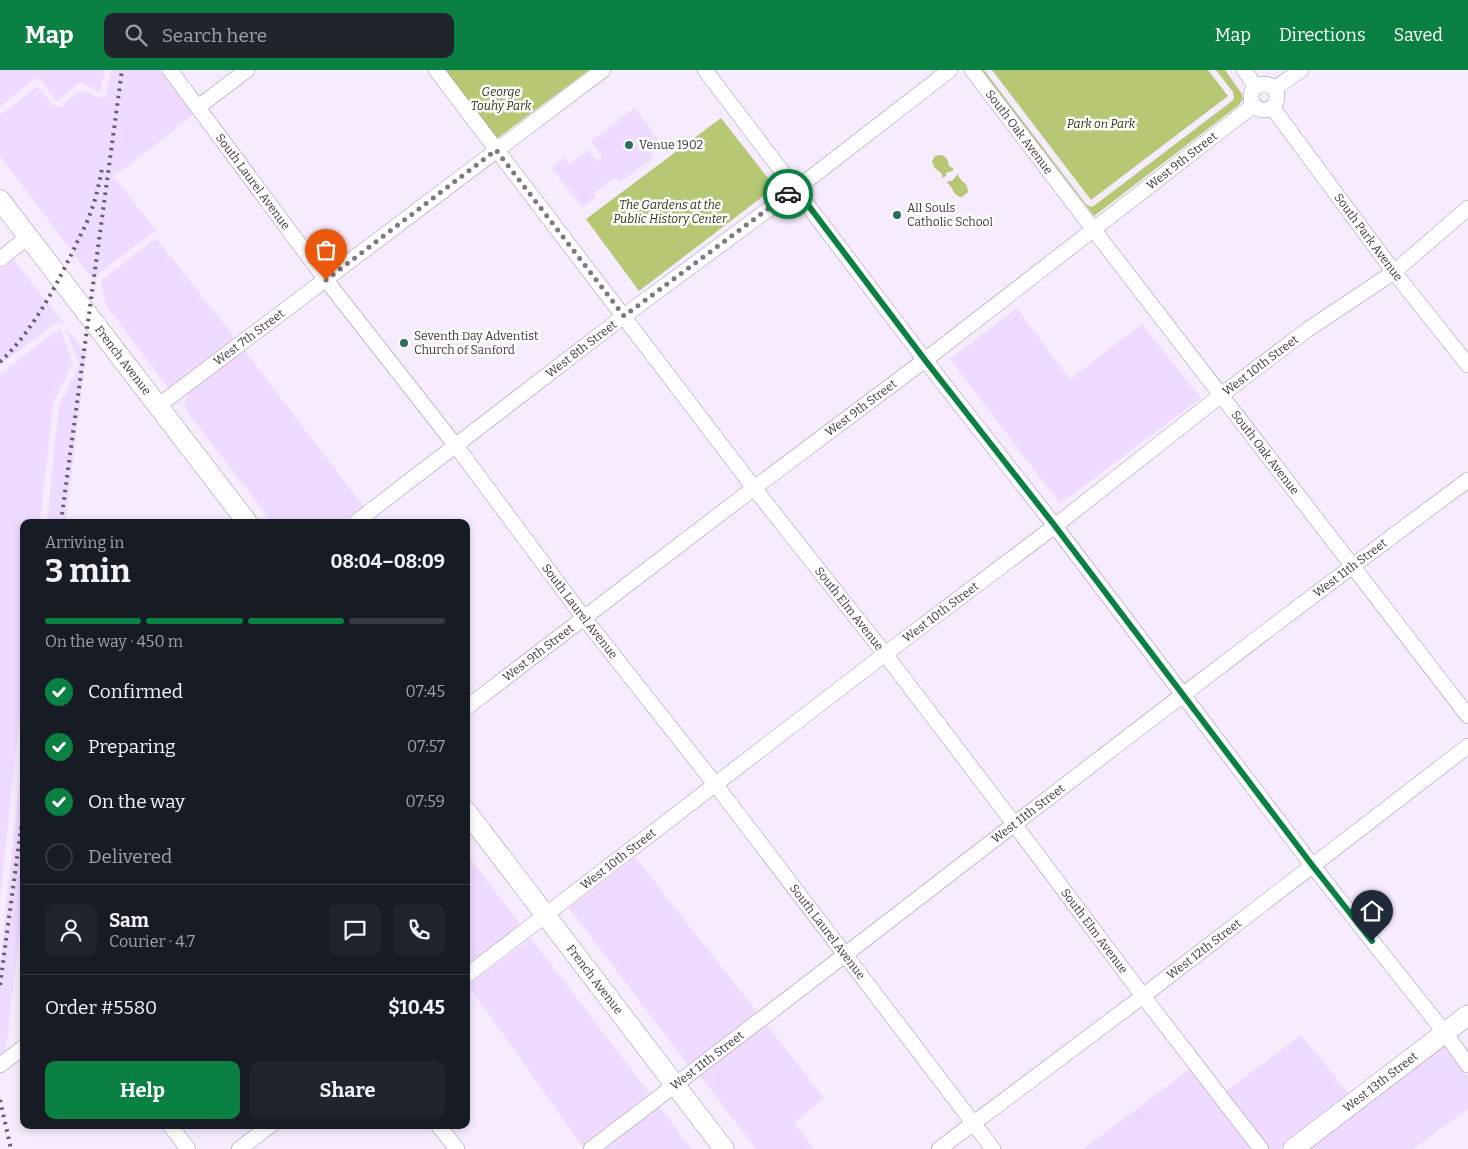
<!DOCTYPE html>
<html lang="en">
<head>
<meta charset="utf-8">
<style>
  body { margin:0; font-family:Bitter,serif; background:#20242c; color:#f1f3f6; height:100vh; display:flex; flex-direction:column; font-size:19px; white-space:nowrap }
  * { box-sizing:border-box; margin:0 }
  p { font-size:16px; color:#9ea1a6 }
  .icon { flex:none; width:28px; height:28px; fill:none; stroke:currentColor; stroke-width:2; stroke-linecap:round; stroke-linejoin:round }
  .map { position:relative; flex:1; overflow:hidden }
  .side { position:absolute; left:20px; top:449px; width:450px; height:610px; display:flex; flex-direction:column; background:#171b24; border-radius:10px; box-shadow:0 2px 8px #0003 }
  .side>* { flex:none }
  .pin { position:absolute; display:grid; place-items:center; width:42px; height:42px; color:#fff; margin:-51px -21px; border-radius:50% 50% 50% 0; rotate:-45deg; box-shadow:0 0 5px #0007 }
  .pin .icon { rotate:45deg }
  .courier { position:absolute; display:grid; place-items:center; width:50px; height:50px; margin:-25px; border:4px solid #0b8043; border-radius:50%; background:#fff; color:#222; box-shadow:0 1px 6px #0007 }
  .head em { font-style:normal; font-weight:700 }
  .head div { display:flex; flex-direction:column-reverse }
  .head { display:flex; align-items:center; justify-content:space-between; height:85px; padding:0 25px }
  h1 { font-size:32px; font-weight:700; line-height:38px }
  .bar { display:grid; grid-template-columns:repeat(4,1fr); gap:8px 5px; align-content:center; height:60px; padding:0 25px }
  .bar i { height:6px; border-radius:4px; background:#363941 }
  .bar .selected { background:#0b8043 }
  .bar p { grid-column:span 4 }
  .line { display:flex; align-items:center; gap:12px; padding:0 25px; border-top:1px solid #363941 }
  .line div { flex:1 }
  .round { display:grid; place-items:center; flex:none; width:52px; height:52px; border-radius:10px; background:#20242c }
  ol { padding:0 25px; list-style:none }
  li { display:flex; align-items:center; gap:15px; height:55px }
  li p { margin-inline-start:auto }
  li .icon { padding:5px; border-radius:50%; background:#0b8043; color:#fff; stroke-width:4 }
  li:last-child { color:#9ea1a6 }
  li i { width:28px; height:28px; border:2px solid #363941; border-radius:50% }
  .cta { display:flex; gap:10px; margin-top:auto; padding:10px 25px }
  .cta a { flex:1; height:58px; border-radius:10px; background:#0b8043; color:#fff; font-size:20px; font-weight:700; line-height:58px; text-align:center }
  .cta a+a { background:#20242c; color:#f1f3f6 }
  header { display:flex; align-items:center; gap:30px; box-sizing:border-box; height:70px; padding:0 25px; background:#0b8043; color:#fff }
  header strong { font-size:24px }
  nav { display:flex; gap:28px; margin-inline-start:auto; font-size:18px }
  .search { width:350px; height:45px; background:#20242c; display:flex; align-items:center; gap:12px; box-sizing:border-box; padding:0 18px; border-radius:10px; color:#9ea1a6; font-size:19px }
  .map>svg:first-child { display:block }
  .built { fill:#efdbff }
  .green { fill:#b6c874 }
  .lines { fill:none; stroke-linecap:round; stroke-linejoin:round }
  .minor-casing { stroke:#a192ad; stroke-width:16 }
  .major-casing { stroke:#a192ad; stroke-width:21 }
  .minor { stroke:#fff; stroke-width:15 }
  .major { stroke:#fff; stroke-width:20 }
  .rail { stroke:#665f6b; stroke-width:4; stroke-dasharray:2.5 5; stroke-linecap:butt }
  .done { stroke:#7e7784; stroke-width:5; stroke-dasharray:0 9 }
  .route { stroke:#0b8043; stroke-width:6 }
  .poi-dot { fill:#2d6d5c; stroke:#fefefe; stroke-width:2 }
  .labels { text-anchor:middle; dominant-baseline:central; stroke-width:5; stroke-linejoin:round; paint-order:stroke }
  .park-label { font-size:12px; font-style:italic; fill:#2e3510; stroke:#fefefe }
  .street-label { font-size:12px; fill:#3e3843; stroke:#fefefe }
  .poi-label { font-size:12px; fill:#3e3843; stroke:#fefefe; text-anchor:start }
</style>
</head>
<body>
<header>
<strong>Map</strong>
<div class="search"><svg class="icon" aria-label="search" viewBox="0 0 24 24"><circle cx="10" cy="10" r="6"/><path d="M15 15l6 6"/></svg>Search here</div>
<nav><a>Map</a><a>Directions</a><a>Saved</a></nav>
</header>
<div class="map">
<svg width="1468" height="1079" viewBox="0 0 1468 1079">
  <rect width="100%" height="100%" fill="#f6ecfe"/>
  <path class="built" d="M0,0h105l-5,22 -20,-10 -23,19 -19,-24 -38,29z
    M111,0h49l34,44 -68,54 -13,7 44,57 -5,1 -55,42 -2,7 -95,-126v-41l38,-29 14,18 5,3 4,-1 21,-16 18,8h3l3,-2z
    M634,38l14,16 14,23 -11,8 2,3 -34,25 -4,-6 -21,16 2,4 -14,11 -31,-41 13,-10 6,7 19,-14 8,11 6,-4 -12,-16z
    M156,168l79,100 -67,50 -62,-83 -5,-24z
    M13,188l50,65 -4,-1 -4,1 -55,42v-96z
    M1017,238l53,71 72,-55 59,74 -141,106 -110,-145z
    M65,257l21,26 -20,169h-19l12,-116 20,-40z
    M60,258l13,36 -20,40 -13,118h-16v155l-24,222v-525z
    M243,278l121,159 -21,15h-71l-86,-112 -2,-4 6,-17z
    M24,669v155l-18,156 -6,4v-92z
    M466,783l55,72 -55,41z
    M635,787l122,155 -69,53 -119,-157z
    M531,868l119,156 -68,52 -114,-161z
    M767,955l57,73 -29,25 19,26h-58l-56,-73z
    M1301,965l49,60 -70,54h-9l-45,-58z
    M1444,974l24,33v32l-55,40h-106z
    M1190,999l62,80h-169z
    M660,1037l32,42h-87z"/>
  <path class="green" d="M443,0h146l-94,70z
    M982,0h2l102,134 5,3 4,-2 137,-104 2,-3 -1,-6 -17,-22h9l17,24 1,5 -4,6 -145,111z
    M992,0h216l20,26 -137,104z
    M721,48l54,69 -136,104 -53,-72z
    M940,85c7,1 8,5 9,11l5,3 -2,2 -6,2v3l-4,2v-4l-8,-7 -2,-6 3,-5z
    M958,104c2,9 10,7 10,18l-6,5c-10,-1 -8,-10 -15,-14l1,-2h4z"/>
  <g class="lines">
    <g class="minor-casing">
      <g id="minor">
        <path id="s1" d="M170,0l156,210 130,166 128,172 131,166 278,365"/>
        <path id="s2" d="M436,0l318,418 131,166 130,171 128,171 118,153"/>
        <path d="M705,0l220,290 130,166 257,339 133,168 23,32"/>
        <path id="s3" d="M972,0l131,172 365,474"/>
        <path d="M1244,0l12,17"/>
        <circle cx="1264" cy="27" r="13"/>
        <path d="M1274,19l27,-19"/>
        <path d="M198,37l49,-37"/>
        <path id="s4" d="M1272,37l122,165 74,93"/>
        <path d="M0,189l28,-22"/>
        <path id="s5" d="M158,336l445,-336"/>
        <path id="s6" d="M356,452l268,-206 172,-127 154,-119"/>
        <path id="s7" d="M466,638l288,-220 171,-128 329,-255"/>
        <path id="s8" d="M466,906l419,-322 170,-128 165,-130 87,-66 87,-58 74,-64"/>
        <path d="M0,995l24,-18"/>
        <path d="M170,1055l18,24"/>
        <path d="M438,1055l19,24"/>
        <path d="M239,1079l32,-24"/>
        <path id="s9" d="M591,1079c293,-222 581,-450 877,-669"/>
        <path id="s10" d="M939,1079l204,-153 325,-250"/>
      </g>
    </g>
    <g class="major-casing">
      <g id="major">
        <path id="s11" d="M0,130l247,322"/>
        <path id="s12" d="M466,741l258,338"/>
        <path id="s13" d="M1293,1079l175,-134"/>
      </g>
    </g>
    <use href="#minor" class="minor"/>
    <use href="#major" class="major"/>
    <path class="rail" d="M0,292c32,-30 55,-74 74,-113 5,-12 12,-23 16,-35 6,-15 9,-30 12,-45
      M61,452l61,-452
      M0,915l24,-179
      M0,1030l11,49"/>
  </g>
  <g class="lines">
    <path class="done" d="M326,210l170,-130 128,166 164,-122"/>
    <path class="route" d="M788,124l8,-5 129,171 130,166 257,339 60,76"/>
  </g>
  <g class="poi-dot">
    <circle cx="629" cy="75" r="5"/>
    <circle cx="897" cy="145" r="5"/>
    <circle cx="404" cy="273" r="5"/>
  </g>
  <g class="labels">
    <g class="park-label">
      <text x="501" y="22">George<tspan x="501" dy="14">Touhy Park</tspan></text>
      <text x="1101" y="54">Park on Park</text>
      <text x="670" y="135">The Gardens at the<tspan x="670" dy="14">Public History Center</tspan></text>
    </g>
    <g class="street-label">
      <text stroke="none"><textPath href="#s3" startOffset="78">South Oak Avenue</textPath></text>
      <text stroke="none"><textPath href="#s7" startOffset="901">West 9th Street</textPath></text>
      <text stroke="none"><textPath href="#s1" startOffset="139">South Laurel Avenue</textPath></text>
      <text stroke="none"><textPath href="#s4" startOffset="162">South Park Avenue</textPath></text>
      <text stroke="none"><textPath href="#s5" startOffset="114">West 7th Street</textPath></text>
      <text stroke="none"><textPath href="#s6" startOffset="284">West 8th Street</textPath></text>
      <text stroke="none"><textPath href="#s11" startOffset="202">French Avenue</textPath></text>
      <text stroke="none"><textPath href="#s8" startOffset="1002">West 10th Street</textPath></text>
      <text stroke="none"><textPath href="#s7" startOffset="496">West 9th Street</textPath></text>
      <text stroke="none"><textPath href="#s3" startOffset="482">South Oak Avenue</textPath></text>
      <text stroke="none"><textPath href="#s9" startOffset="956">West 11th Street</textPath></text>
      <text stroke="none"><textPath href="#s2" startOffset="679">South Elm Avenue</textPath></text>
      <text stroke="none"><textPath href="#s1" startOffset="679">South Laurel Avenue</textPath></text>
      <text stroke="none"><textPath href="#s8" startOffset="598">West 10th Street</textPath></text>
      <text stroke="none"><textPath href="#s7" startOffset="91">West 9th Street</textPath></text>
      <text stroke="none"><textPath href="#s9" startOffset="551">West 11th Street</textPath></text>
      <text stroke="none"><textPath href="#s8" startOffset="192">West 10th Street</textPath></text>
      <text stroke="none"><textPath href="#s1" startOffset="1084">South Laurel Avenue</textPath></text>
      <text stroke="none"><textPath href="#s2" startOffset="1084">South Elm Avenue</textPath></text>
      <text stroke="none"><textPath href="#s10" startOffset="332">West 12th Street</textPath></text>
      <text stroke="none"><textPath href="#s12" startOffset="212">French Avenue</textPath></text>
      <text stroke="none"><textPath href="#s9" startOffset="146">West 11th Street</textPath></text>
      <text stroke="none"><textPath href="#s13" startOffset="110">West 13th Street</textPath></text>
    </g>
    <g class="poi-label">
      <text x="639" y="75">Venue 1902</text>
      <text x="907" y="138">All Souls<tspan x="907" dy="14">Catholic School</tspan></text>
      <text x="414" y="266">Seventh Day Adventist<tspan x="414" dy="14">Church of Sanford</tspan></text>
    </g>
  </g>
</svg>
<div class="pin" style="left:326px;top:210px;background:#ea580c"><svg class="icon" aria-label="bag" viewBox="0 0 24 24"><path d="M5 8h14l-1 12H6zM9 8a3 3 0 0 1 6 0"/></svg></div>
<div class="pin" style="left:1372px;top:871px;background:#1f2937"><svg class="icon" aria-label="home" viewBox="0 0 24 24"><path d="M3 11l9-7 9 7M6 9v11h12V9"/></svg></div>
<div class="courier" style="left:788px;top:124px"><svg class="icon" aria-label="car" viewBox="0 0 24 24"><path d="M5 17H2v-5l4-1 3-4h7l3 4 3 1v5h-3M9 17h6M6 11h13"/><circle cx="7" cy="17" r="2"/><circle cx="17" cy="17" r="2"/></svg></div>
<section class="side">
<div class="head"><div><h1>3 min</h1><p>Arriving in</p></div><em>08:04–08:09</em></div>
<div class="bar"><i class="selected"></i><i class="selected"></i><i class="selected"></i><i></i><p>On the way · 450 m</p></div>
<ol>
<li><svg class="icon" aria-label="check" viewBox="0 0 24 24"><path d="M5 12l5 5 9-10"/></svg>Confirmed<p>07:45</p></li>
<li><svg class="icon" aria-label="check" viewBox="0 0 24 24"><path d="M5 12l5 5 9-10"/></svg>Preparing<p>07:57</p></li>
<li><svg class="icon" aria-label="check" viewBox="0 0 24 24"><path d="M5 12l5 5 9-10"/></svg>On the way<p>07:59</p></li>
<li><i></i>Delivered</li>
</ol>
<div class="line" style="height:90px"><a class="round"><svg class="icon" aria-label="person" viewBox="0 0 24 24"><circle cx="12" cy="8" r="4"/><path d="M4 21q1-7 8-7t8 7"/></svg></a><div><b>Sam</b><p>Courier · 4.7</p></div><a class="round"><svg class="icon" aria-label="chat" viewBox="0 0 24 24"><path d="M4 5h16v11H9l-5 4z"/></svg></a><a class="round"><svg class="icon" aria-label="phone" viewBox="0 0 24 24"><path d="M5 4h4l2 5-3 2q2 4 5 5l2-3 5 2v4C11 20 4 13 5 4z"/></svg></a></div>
<div class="line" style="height:65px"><div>Order #5580</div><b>$10.45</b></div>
<div class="cta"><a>Help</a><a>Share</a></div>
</section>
</div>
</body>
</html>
